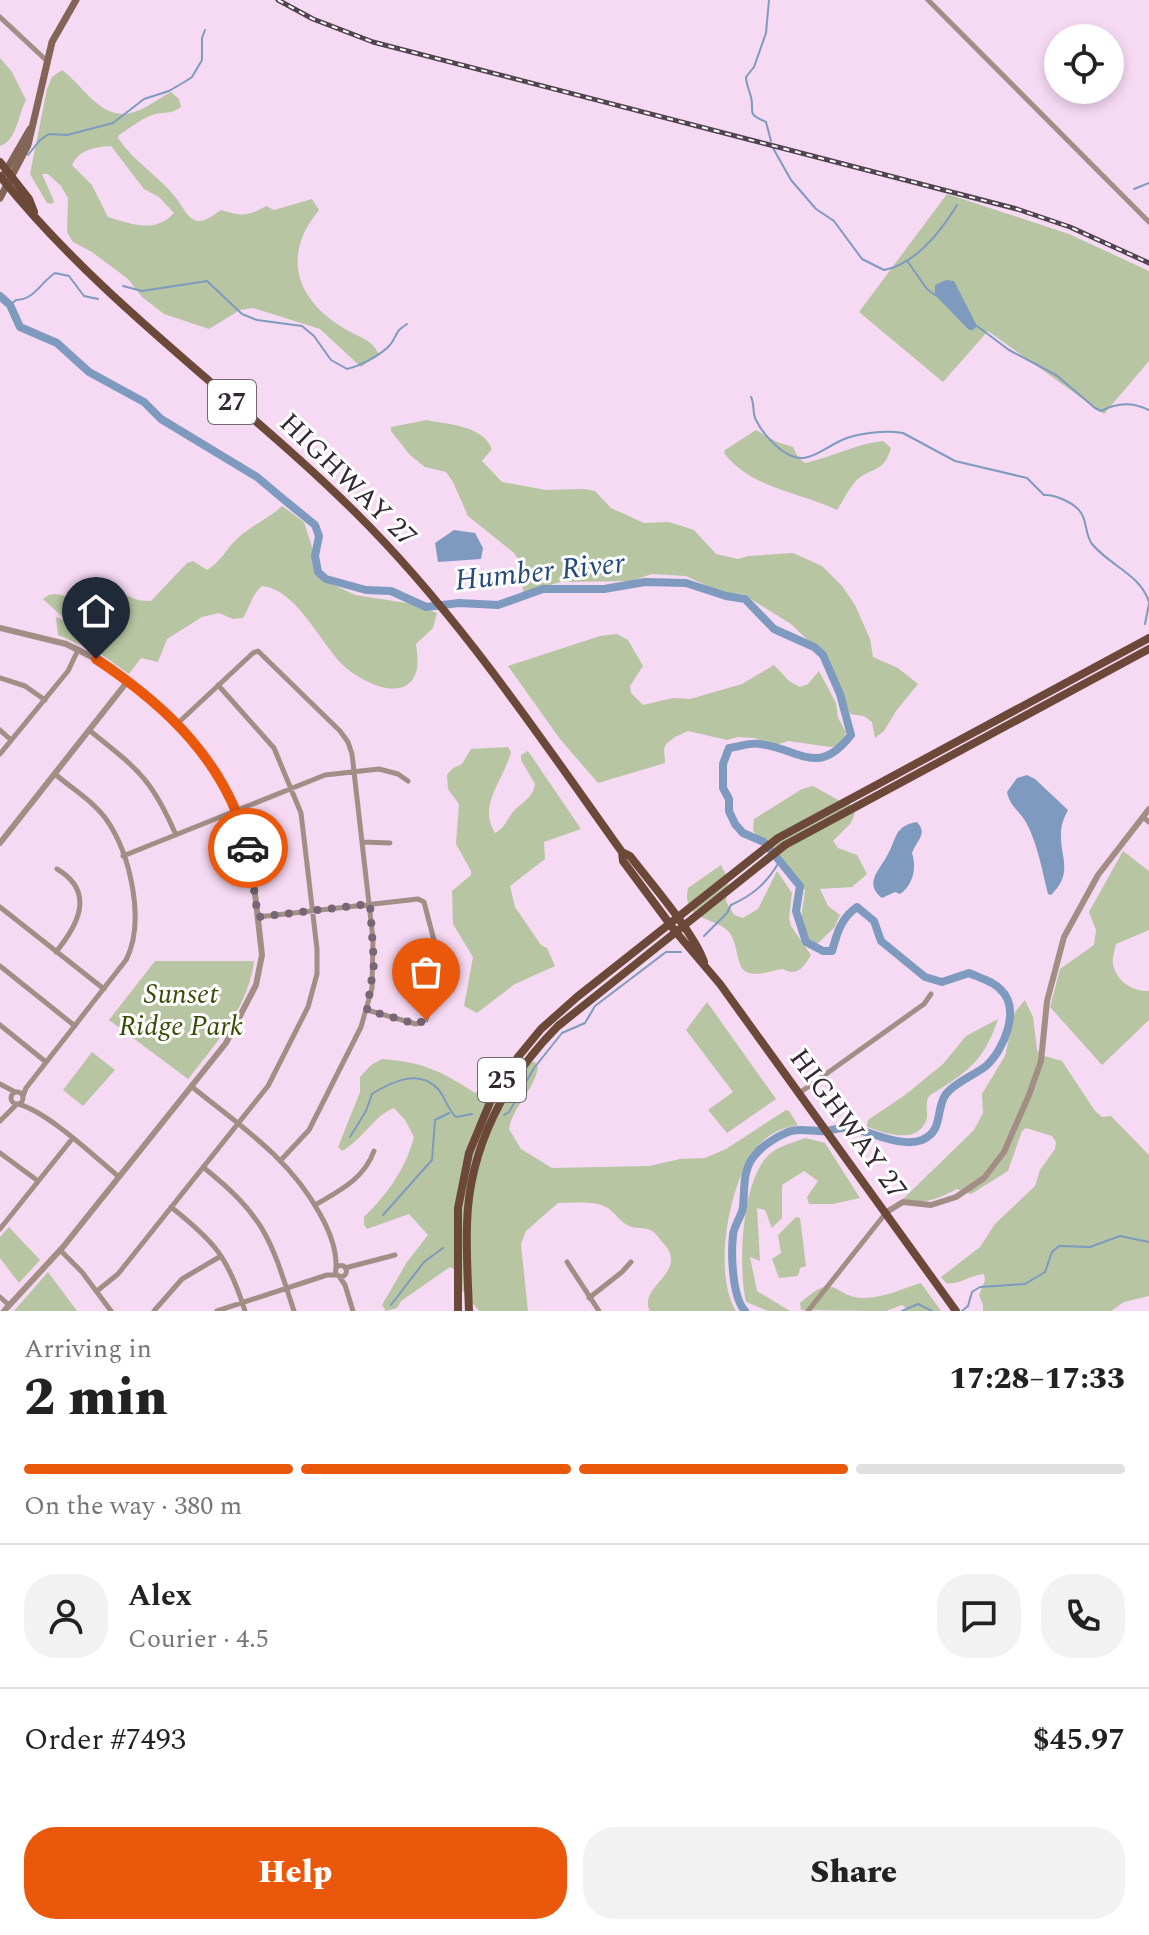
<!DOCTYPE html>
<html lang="en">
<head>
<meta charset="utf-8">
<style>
  body { margin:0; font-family:Spectral,serif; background:#f2f2f2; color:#222; height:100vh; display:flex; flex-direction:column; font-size:30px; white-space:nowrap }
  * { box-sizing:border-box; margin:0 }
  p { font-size:26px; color:#767676 }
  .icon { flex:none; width:44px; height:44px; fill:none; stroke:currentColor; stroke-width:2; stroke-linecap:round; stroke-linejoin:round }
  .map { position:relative; height:1311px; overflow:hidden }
  .drawer { display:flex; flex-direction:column; background:#fff; flex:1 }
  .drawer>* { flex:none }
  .controls { position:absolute; left:1044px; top:24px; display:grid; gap:16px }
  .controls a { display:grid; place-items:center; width:80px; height:80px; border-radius:50%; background:#fff; box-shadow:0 4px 12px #0003; font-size:40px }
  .pin { position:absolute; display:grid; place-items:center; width:68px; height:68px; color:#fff; margin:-82px -34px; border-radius:50% 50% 50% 0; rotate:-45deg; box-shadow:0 0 8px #0007 }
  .pin .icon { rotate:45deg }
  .courier { position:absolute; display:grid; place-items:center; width:80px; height:80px; margin:-40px; border:6px solid #ea580c; border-radius:50%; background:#fff; color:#222; box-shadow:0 2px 10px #0007 }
  .headline em { font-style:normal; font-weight:800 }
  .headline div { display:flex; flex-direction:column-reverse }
  .headline { display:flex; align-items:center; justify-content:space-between; height:136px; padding:0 24px }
  h1 { font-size:52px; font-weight:800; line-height:60px }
  .bar { display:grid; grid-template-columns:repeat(4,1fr); gap:12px 8px; align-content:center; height:96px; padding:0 24px }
  .bar i { height:10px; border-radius:6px; background:#e0e0e0 }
  .bar .active { background:#ea580c }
  .bar p { grid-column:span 4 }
  .line { display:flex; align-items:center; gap:20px; padding:0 24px; border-top:2px solid #e0e0e0 }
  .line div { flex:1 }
  .round { display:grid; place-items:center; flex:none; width:84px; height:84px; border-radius:32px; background:#f2f2f2 }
  .action { display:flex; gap:16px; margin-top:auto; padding:16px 24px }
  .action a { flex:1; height:92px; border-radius:32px; background:#ea580c; color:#fff; font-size:32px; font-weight:800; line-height:92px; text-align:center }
  .action a+a { background:#f2f2f2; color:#222 }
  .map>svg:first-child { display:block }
  .green { fill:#b7c5a2; fill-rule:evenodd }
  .water { fill:#7e9abf }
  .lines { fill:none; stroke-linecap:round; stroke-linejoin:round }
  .stream { stroke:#7e9abf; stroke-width:2 }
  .river { stroke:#7e9abf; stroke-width:8 }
  .minor { stroke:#a38e85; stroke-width:5 }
  .tertiary { stroke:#a38e85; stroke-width:6 }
  .secondary { stroke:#836558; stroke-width:7 }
  .primary { stroke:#6b4838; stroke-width:8 }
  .rail-casing { stroke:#514350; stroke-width:5 }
  .rail { stroke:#fff; stroke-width:2; stroke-dasharray:6; stroke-linecap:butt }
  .done { stroke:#776676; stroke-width:8; stroke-dasharray:0 14.4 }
  .route { stroke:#ea580c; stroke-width:10 }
  .labels { text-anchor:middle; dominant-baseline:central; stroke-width:6; stroke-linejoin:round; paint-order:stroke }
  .shield { fill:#fff; stroke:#706870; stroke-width:2 }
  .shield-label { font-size:26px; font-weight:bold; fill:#332832 }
  .street-label { font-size:28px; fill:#332832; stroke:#fff }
  .park-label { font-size:28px; font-style:italic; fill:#384c05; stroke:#fff }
  .water-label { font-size:30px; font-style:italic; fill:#24497b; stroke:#fff }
</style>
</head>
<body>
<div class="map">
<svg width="1149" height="1311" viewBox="0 0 1149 1311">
  <rect width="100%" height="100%" fill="#f6d9f3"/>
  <path class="green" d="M0,58l12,14 14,28c-8,15 -9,40 -26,46z
    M62,70c21,15 38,50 69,43 13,-3 27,-14 40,-21l8,7 2,8c-9,7 -16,5 -26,7 -13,4 -25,14 -36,21l-1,3c16,24 41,38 58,60 6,7 12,22 22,23 7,1 17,-7 23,-11 19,6 27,7 45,-4l8,4 38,-11 7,11c-38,46 -23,90 26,119 15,9 25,9 34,25l-18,13 -41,-38 -67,-21 -13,2 -31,19 -45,-15 -22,-17 -14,-18 -36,-27 -19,-10 -6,-10 1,-34 -7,-12 -13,-12h-6l12,27 -2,3 -5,-1 -17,-29 17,-85 5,-12zM111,146l33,43 15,8 15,16c-19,21 -42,11 -66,4l-16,-32 -20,-20c7,-16 24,-18 39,-19z
    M947,194l122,40 80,37v90l-45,53 -116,-83 -45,51 -84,-70z
    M427,420c22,5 55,5 65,29l-10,12 20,21 44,8 37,-1 12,2 16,17 33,15 25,-1 25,8 22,24 22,5 10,-3 45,-3 29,13 20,20 13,19 15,34 3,18 25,11 20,16 -22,27 -12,20 -9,7 -3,-16 -8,-6 -14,-2 -12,-29 -24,-39 -23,-22 -48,-30 -23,-2 -34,-16 -34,-2 -21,7 -70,1 -38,10 -2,-29 -7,-10 -46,-37 -15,-34 -7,-10 -21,-5 -15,-12 -19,-24v-4z
    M756,430l21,12 16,5 5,10 7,6c27,-6 51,-19 78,-22l8,7c-8,27 -21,18 -36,34 -7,8 -12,19 -18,28 -38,-18 -85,-21 -113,-57l1,-3z
    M282,506l22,16 9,28 -1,13 7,15 36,17 58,9 24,9 -4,15 -17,16c1,7 2,18 1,25 -9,37 -55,13 -72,-2 -24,-22 -48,-78 -83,-81 -10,8 -12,21 -19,32l-10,1 -14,-6 -17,4 -35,22 -9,23 -17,-4 -12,16 -31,-22 -40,-17 -2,-18 12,5 -25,-23c12,-11 21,-1 34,1 45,-32 36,2 74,1l36,-38 6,-2 14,9c15,-9 20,-23 32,-33 13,-12 31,-19 43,-31z
    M617,634l11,6 15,26 -13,20 1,7 12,12 30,-7 17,1 52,-15 32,-19 15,16 11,6 8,-3 11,-13 17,32 2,15 8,14c-2,9 -5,14 -16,15l-42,-6 -12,4 -22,-7 -16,-1 -11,3 -39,-9 -13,6 -9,7 -2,5 1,14 -67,20 -38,-44 -52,-73 92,-30z
    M508,747l3,5c-7,28 -34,53 -16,81 10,-5 11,-13 18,-21 9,-10 20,-14 22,-28l-14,-24v-5l7,-4 53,78 -37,13 1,17 -35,27 5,21 26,38 6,3 8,18 -40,18 -38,29 -13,-7 9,-49 -20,-33 -1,-33 19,-16v-4l-15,-27 3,-40 -11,-15 -1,-14 6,-7 9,-4 9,-15z
    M813,786l27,15 8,1 7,11 -4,10 -18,18 5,7 19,7 10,19 -15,13 -32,2 8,17 12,9 -6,13 -17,16 -5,-1c-16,-19 -9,-32 -7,-53 -10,-13 -37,-29 -31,-49l-17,-4 -4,-7 1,-11 48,-30z
    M1123,851l26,20v59l-33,14c-1,5 -4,15 -3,20 3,17 20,28 36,27v29l-47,45 -52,-58 10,-38 34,-24 2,-15 -7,-18z
    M721,865l7,14 -2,22 8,14 9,3 15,-9 19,-38 15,22 -3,25 2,8 20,29c-7,12 -14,22 -28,14 -12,1 -27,9 -38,2 -9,-6 -7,-30 -17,-40 -14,-14 -47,-10 -40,-43z
    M155,961h99c-5,45 -39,84 -66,118l-79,-59z
    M1025,1000l8,17 4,33 4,5 21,6 33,50 7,6 9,-1 38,39v141l-25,6 -13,9h-128v-6l-4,-10 6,-15 -1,-6c-14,1 -24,11 -38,9l-5,-6 39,-30 15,-23 40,-38 5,-16 15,-21 1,-7 -4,-6 -26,-8 -4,3 -14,40 -37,23 -14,-5c-23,11 -28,15 -54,10l71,-69 9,-17 -1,-19 23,-38 10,-44z
    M707,1002l69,97 -49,34 -19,-23 25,-18 -47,-62z
    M998,1019c-14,43 -32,54 -69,77 -5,9 0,17 -3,25 -10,24 -41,12 -59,6l1,-7 37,-25 38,-31 23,-28z
    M92,1052l23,18 -32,36 -20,-16z
    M382,1059c41,3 59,12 93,34l23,-13c14,6 24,-10 33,-19l4,1 3,5c-4,24 -25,39 -29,62l12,20 31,19 97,-2 31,-7 25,-1 21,-9 60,-39 3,1 9,14c-15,3 -27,7 -38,19 -31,33 -48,129 -24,167h-86c-13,-24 38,-38 15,-66 -5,-5 -8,-11 -13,-14 -8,-5 -17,-1 -25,-6 -7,-4 -12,-12 -19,-17 -14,-8 -34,-5 -50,-5l-32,28 -5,13 7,67h-49l-17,-21c1,-10 -1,-19 -12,-23l-49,34 -4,7 -11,3 -4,-6 25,-43 21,-27 -19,-21 -42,15 -3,-4v-8c23,-22 42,-49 50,-80l-9,-17 -11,-12c-22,9 -30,31 -52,43l-4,-4 22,-55v-15l11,-12z
    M805,1138l20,5 35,55 -27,6h-24l-2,-7 11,-16 -14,-10 -22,14v33l-10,10 -7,-18 -8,-2 3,53 -10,-4 7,34 33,20h-22l-22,-9c-8,-35 -5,-126 25,-149 8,-7 24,-11 34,-15z
    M796,1217l4,1 6,48 -6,2 -2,8 -19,2 -7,-19 9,-6 -3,-18z
    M9,1227l31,33 -21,23 -19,-25v-21z
    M48,1272l29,39h-63z
    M921,1283l20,28h-36l1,-3 -4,-3 -16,6 -85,-1 -1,-7c38,-34 32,-5 64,-5 20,0 39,-10 57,-15z"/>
  <path class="water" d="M946,280l8,1 23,45 -4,4h-4l-34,-35v-10z
    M454,530l21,3 8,15 -2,11 -43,3 -3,-19z
    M1027,775l8,4 33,31c-4,8 -7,14 -7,24 -1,24 13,38 -10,61l-3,-1c-6,-24 -10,-48 -21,-70 -7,-13 -17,-17 -20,-32l10,-14z
    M917,822c11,12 0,18 -5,31 5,15 1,32 -12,41l-5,-2 -13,6c-19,-15 -2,-28 6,-44 9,-16 6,-28 29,-32z"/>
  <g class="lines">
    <path class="stream" d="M769,0l-3,33 -12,34 -8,10c0,7 3,12 5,20 4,16 -6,16 15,25l5,19
      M773,148l18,32 25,29 18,12 28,38 22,11c32,-6 57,-39 73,-65
      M28,155l12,-15 9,-6 18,1 46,-12 31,-24 25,-8 17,-10 6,-4 10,-17v-22l3,-8
      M1134,189l15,-6
      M908,262l19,27 8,6
      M123,286l19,5 65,-10 35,33 15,6 45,6 12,10 17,24 16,9c13,-3 34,-14 43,-24 8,-10 4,-13 17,-21
      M10,305l6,-5c18,0 24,-17 39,-27l14,3 15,20 14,3
      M977,326l32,24 47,25 39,33 6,3c15,-8 32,-9 48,-1
      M751,397c4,8 1,16 5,23 6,12 14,21 24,29 25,20 38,2 62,-9 16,-7 43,-10 61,-7l52,28 72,17 17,17c10,-1 27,7 34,14 10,10 6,24 14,35 18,22 48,30 57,58
      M1145,624l4,-20
      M704,936l23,-23 4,-8c22,-10 36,-22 48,-43
      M504,1115l5,-3 25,-44 28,-35 23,-10 10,-17 71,-54h15
      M350,1137l16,-26 6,-17c19,-12 47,-26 66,-5 8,9 9,20 18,28l16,-3
      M383,1215l49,-55 3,-40 14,-7
      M391,1305l33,-43 19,-14
      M902,1311l16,-7 14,7
      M962,1311l6,-5 4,-14 8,-5 45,-3 20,-12 7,-20 7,-6 31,1 30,-11 29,6"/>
    <path class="river" d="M0,296l10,9 10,22 37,16 32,29 55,30 17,17 96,58 25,21 33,27 4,11 -4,20 3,16 8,7 40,11 25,1 35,16 33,-4 39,2 45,-16h61l41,-7 41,1 40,13 19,3 29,30 40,18 9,8 17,39 11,41c-33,42 -49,15 -91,9 -10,-2 -21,3 -31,4l-6,16v24l6,11v12l6,13 8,9 21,9 36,44 -4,25 10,31 17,9h9c5,-18 9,-33 25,-44l17,14 7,20 44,36 17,5 27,-9c11,5 24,8 32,17 20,19 3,60 -15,76 -11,9 -31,16 -40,28 -11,15 -2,37 -24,46 -21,8 -50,-8 -71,-12 -10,-1 -15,1 -24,3 -12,1 -24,-3 -36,0 -12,4 -28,14 -36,24 -13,15 -10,33 -12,52 -1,9 -9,18 -10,28 -2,19 -1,62 12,76"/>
    <path class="minor" d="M928,0l221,222
      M0,17l46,43
      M0,678l25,8 20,14
      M178,723l75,-70 5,-2 82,80 8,11 4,12 21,185 -1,49 -11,39 -52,103 -28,30
      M0,730l11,10
      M89,730c48,39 62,47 87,105
      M0,754l68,-83 10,-21
      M1143,817l6,5
      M363,842l27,1
      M123,856l202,-81 54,-6 19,5 10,7
      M0,907l104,82
      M258,917l160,-18 6,3 17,65 -1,11 -14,42 -10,4 -49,-14
      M56,952c22,-27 40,-60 1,-83
      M0,966l75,60
      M0,1025l46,37
      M0,1084l15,8
      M191,1086c49,40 98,71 129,128 9,16 17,35 16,54
      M11 1098a6 6 0 1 1 12 0a6 6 0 1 1-12 0Z
      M798,1094l126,-90 7,-10
      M23,1096l3,-8 100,-128c20,-39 4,-107 -20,-141 -13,-18 -35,-31 -51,-45
      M18,1104c30,8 76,52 101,73
      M0,1121l16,-16
      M0,1153l38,28
      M203,1167c62,50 67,70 91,144
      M315,1205c24,-14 49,-26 59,-54
      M171,1207c44,35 57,50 74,104
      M0,1229l72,-90
      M60,1250l22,22 29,39
      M567,1262l32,49
      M335.5 1271a5.5 5.5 0 1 1 11 0a5.5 5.5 0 1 1-11 0Z
      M345,1268l50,-13
      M339,1276l6,9 8,26
      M97,1291l21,-17 150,-188 40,-79 9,-33v-25l-16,-136 -27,-65 -56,-63
      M0,1297l9,8
      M589,1298l33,-26 9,-10
      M154,1311l28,-32 39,-23
      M217,1311l110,-36h10
      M808,1311l77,-97"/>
    <path class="tertiary" d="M0,628l66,16 30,15 62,47 42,42 29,47 15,39 9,42 9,79 -6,30 -30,58 -163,204 -59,64
      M0,843l127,-161
      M885,1213l18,-11 28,3 25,-8 28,-19 20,-26 25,-57 12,-34 6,-60 17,-64 34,-62 51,-66"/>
    <path class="secondary" d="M4,174l26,-45
      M0,198l28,-53 24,-103 24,-42"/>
    <path class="primary" d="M0,162l29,37 5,13
      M0,176c102,128 241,223 356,337 102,101 183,223 266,339l1,9 52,70 45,53 236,327
      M622,852l8,4c19,25 65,78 74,106
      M458,1311v-103l11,-55 24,-58 25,-38 23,-28 36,-32 201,-159 371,-200
      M469,1311c-1,-29 -3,-58 -2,-87 2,-76 38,-145 91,-198l227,-181 364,-196"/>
    <g class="rail-casing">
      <path id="rail" d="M278,0l35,19 60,23 644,167 53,18 79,36"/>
    </g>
    <use href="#rail" class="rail"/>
  </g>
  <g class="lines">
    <path class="done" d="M248,848l10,69 112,-13 4,60 -7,46 49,14 10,-4"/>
    <path class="route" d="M96,659c71,47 131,104 152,189"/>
  </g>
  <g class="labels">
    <g class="shield">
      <rect x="208" y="380" width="48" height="44" rx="6"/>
      <rect x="478" y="1058" width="48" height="44" rx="6"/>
    </g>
    <g class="shield-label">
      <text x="232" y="402">27</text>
      <text x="502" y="1080">25</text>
    </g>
    <g class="street-label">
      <text transform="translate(348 480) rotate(44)">HIGHWAY 27</text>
      <text transform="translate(848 1124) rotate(54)">HIGHWAY 27</text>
    </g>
    <g class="park-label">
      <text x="181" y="994">Sunset<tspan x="181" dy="32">Ridge Park</tspan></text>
    </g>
    <g class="water-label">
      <text transform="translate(540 572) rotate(-6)">Humber River</text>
    </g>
  </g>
</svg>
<div class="controls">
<a><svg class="icon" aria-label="locate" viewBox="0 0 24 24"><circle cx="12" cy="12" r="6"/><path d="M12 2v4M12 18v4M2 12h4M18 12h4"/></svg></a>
</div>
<div class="pin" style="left:426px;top:1020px;background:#ea580c"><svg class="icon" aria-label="bag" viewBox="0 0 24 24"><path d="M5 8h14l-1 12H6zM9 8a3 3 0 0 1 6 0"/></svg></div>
<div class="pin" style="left:96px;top:659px;background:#1f2937"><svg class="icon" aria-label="home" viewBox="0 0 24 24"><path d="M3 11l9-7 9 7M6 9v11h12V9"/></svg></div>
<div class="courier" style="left:248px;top:848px"><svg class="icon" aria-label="car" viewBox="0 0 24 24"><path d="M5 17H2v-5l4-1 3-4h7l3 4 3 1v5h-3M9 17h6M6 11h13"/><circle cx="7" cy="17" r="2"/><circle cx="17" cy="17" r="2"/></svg></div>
</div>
<section class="drawer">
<div class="headline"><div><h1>2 min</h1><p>Arriving in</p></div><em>17:28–17:33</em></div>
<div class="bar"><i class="active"></i><i class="active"></i><i class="active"></i><i></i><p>On the way · 380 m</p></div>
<div class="line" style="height:144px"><a class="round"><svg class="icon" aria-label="person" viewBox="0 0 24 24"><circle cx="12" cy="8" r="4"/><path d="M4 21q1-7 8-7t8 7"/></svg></a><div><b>Alex</b><p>Courier · 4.5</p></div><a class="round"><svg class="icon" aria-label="chat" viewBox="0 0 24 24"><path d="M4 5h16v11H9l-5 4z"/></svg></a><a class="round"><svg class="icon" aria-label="phone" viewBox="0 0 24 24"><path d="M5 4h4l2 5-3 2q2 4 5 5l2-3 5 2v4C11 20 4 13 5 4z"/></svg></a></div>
<div class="line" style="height:104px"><div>Order #7493</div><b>$45.97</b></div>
<div class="action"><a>Help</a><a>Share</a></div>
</section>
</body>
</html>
